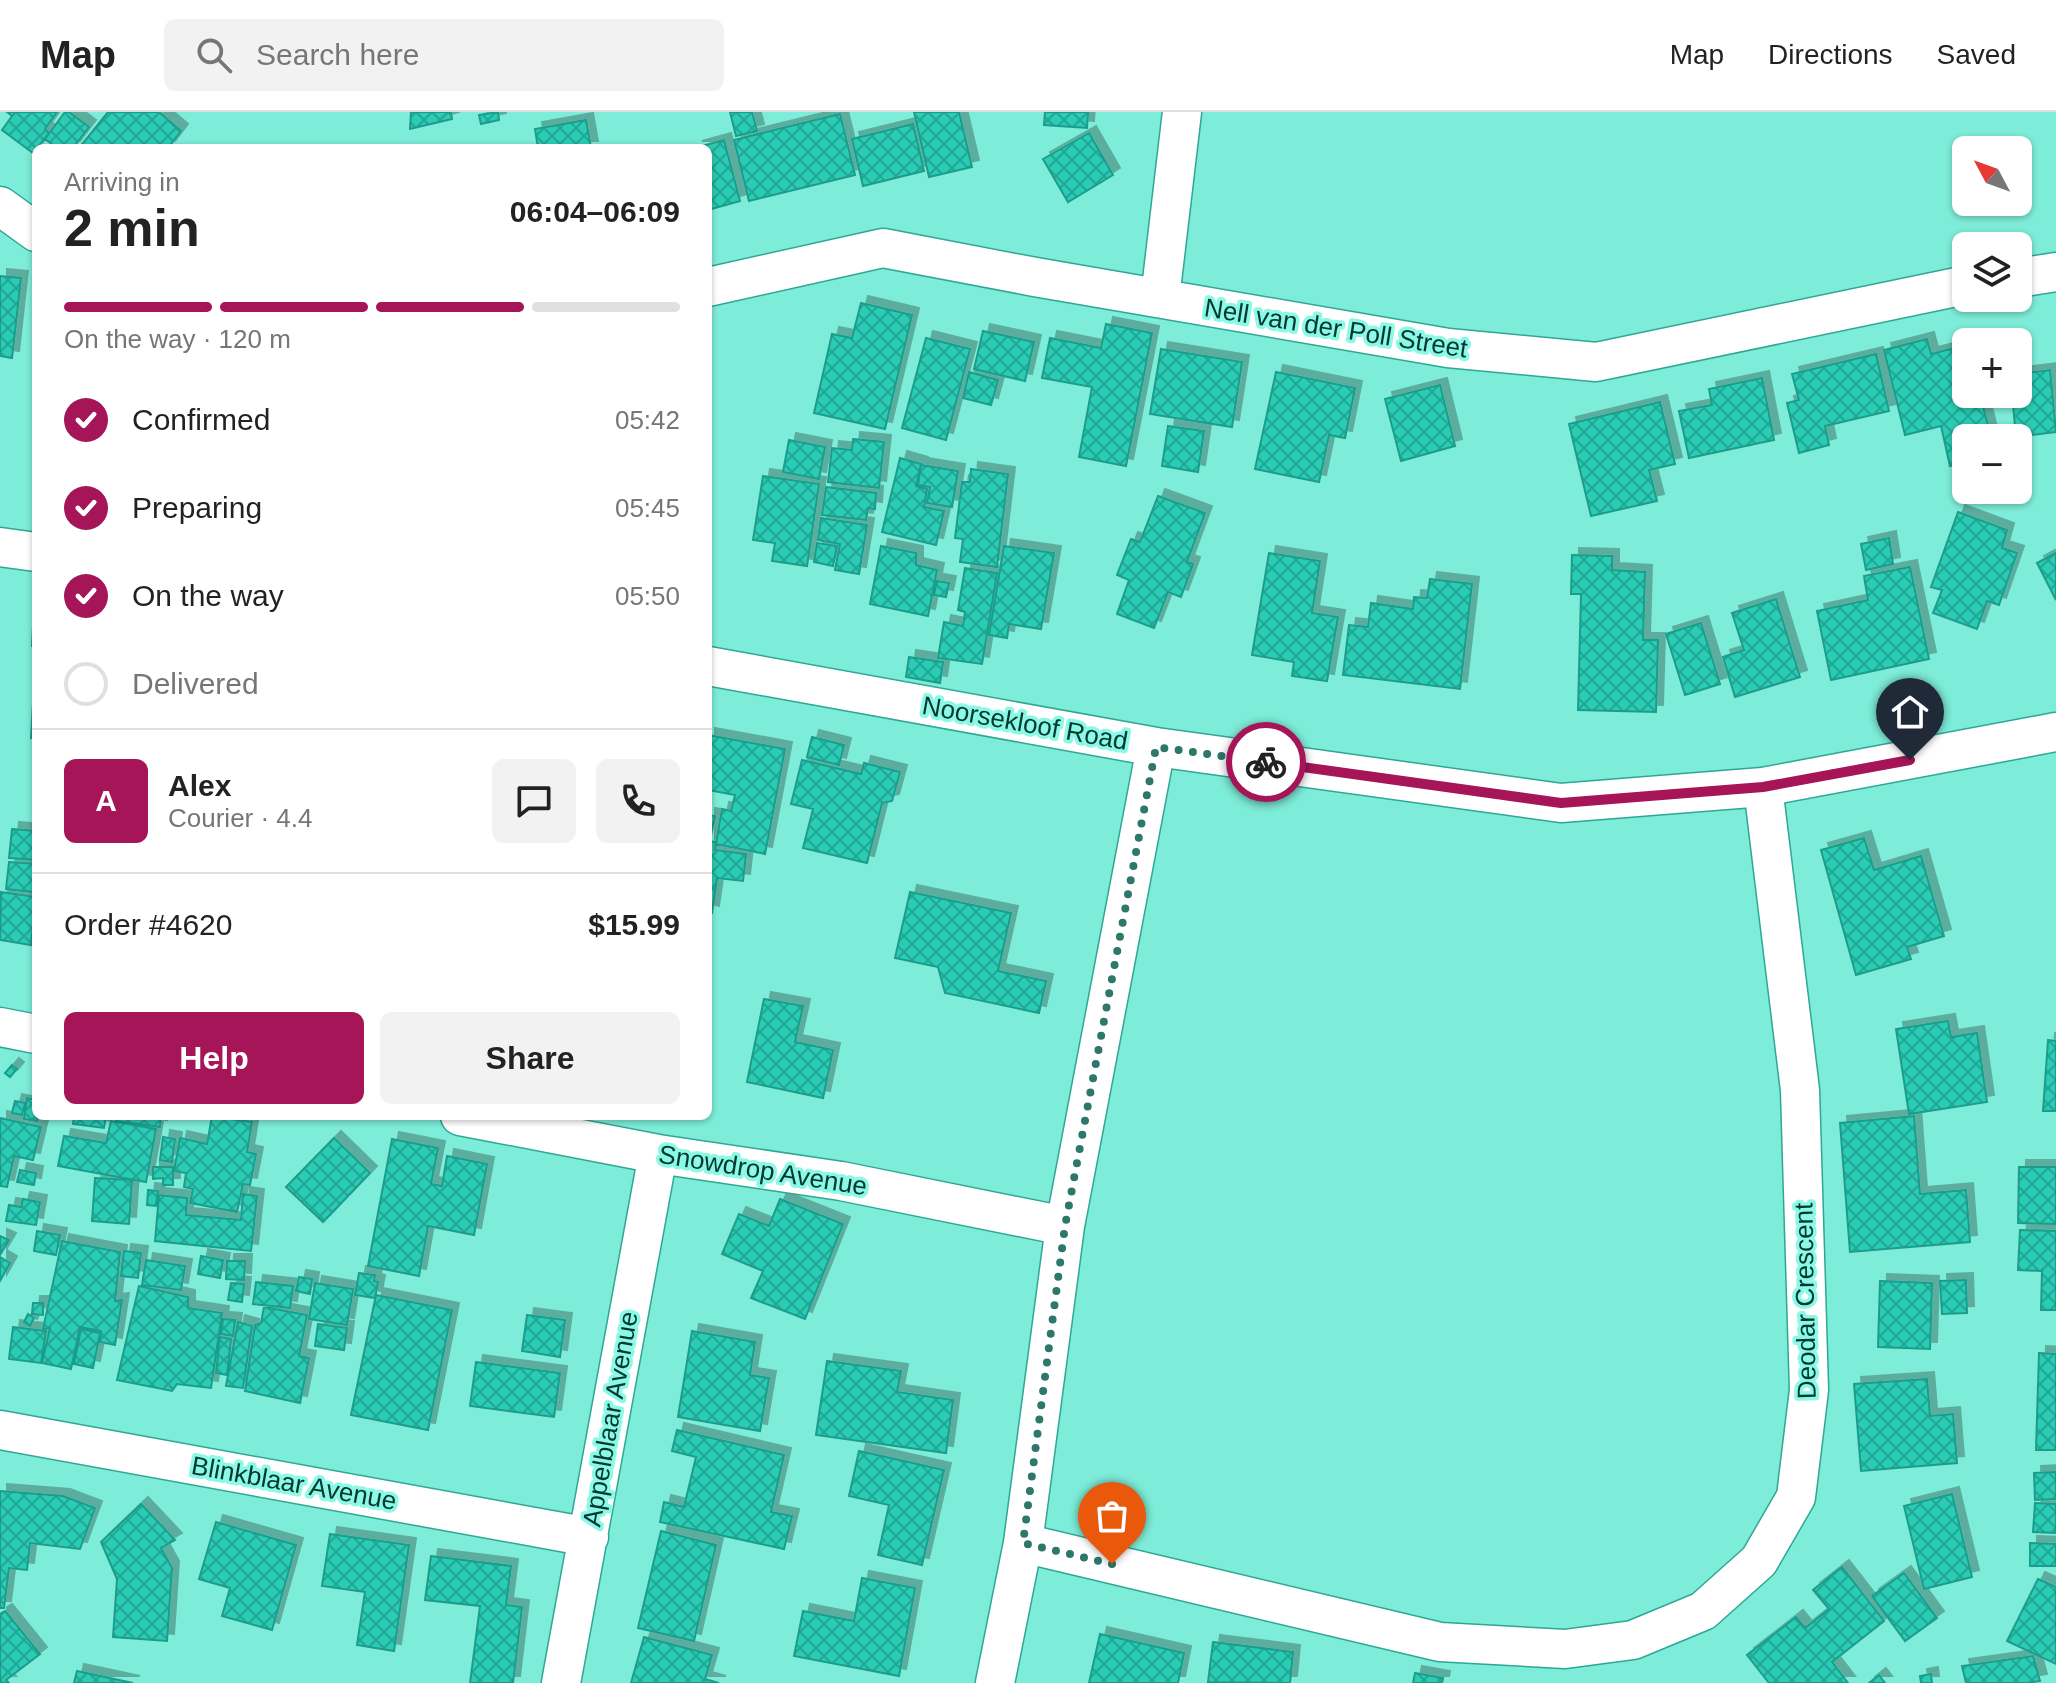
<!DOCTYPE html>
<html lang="en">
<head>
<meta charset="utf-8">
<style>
  body { margin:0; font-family:Arial,sans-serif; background:#f2f2f2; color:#222; height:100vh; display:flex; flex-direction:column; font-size:30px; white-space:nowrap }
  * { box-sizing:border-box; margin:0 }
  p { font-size:26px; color:#767676 }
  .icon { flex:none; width:44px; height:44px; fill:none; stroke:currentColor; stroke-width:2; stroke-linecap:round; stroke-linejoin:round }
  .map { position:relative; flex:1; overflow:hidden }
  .drawer { position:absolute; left:32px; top:32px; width:680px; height:976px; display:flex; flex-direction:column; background:#fff; border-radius:12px; box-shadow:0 2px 6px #0004 }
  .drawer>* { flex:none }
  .needle { width:52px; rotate:311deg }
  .buttons { position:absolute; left:1952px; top:24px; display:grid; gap:16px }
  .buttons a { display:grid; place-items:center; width:80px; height:80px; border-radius:12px; background:#fff; box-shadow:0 2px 6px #0004; font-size:40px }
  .pin { position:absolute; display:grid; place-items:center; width:68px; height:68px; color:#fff; margin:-82px -34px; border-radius:50% 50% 50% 0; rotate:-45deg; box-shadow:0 0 8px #0007 }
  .pin .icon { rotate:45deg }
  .courier { position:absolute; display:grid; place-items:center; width:80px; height:80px; margin:-40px; border:6px solid #a51557; border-radius:50%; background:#fff; color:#222; box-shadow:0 2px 10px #0007 }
  .headline em { font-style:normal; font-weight:700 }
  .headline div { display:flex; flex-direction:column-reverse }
  .headline { display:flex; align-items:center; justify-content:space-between; height:136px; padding:0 32px }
  h1 { font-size:52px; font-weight:700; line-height:60px }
  .bar { display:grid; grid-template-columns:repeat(4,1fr); gap:12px 8px; align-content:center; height:96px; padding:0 32px }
  .bar i { height:10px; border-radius:6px; background:#e0e0e0 }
  .bar .on { background:#a51557 }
  .bar p { grid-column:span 4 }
  .line { display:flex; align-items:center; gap:20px; padding:0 32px; border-top:2px solid #e0e0e0 }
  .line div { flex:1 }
  .round { display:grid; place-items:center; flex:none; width:84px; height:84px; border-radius:12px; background:#f2f2f2 }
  ol { padding:0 32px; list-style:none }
  li { display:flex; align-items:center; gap:24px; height:88px }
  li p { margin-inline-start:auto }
  li .icon { padding:8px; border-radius:50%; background:#a51557; color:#fff; stroke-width:4 }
  li:last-child { color:#767676 }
  li i { width:44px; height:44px; border:4px solid #e0e0e0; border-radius:50% }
  .cta { display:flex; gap:16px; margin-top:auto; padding:16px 32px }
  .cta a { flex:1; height:92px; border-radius:12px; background:#a51557; color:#fff; font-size:32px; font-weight:700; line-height:92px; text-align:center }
  .cta a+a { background:#f2f2f2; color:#222 }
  header { display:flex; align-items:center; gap:48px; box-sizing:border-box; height:112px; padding:0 40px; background:#fff; border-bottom:2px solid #e0e0e0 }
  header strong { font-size:38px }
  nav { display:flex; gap:44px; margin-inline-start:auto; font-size:28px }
  .search { width:560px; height:72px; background:#f2f2f2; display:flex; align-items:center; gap:20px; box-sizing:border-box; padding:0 28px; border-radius:12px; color:#767676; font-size:30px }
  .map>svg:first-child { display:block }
  .building { fill:url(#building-cross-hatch); stroke:#1e9d8b; stroke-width:2; filter:url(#shadow) }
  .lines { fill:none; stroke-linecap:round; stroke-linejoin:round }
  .minor-casing { stroke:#2fa795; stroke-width:41 }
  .minor { stroke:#fff; stroke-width:38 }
  .done { stroke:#2e776b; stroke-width:8; stroke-dasharray:0 14.4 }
  .route { stroke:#a51557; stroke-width:10 }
  .labels { text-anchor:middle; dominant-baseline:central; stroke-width:7; stroke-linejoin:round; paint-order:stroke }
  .street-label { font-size:26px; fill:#043831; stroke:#8af9e5 }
</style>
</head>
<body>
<header>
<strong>Map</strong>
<div class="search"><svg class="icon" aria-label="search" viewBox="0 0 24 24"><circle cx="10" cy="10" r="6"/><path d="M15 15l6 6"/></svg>Search here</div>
<nav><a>Map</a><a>Directions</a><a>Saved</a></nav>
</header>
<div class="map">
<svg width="2056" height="1571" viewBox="0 0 2056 1571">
  <defs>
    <pattern id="building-cross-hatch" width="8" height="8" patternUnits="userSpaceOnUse" patternTransform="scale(2)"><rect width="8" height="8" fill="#2accb5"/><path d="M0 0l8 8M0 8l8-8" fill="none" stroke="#22a794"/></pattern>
    <filter id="shadow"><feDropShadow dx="7" dy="-7" stdDeviation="0" flood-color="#0004"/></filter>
  </defs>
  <rect width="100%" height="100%" fill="#7decd8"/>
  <path class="building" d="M7,0h50l-12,17 4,4 -16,20 -31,-23 10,-14z
    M65,0h4l20,15 -16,21h-16l-12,-9z
    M108,0h51l22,19 -13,17h-89z
    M411,0h40l1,7 -42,10z
    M498,0l1,8 -18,4 -2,-9z
    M730,0h22l5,19 -21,5z
    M914,0h45l13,55 -43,10z
    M1045,0h43l-1,16 -43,-3z
    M840,2l15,61 -106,26 -15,-61z
    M586,8l5,28h-53l-3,-19z
    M913,12l11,47 -61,15 -11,-47z
    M1089,21l24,42 -45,27 -25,-43z
    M724,28l16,61 -32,9v-62h-13z
    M0,164l21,2 -9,80 -12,-2z
    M861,191l51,12 -27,114 -71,-16 18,-79 20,4z
    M1106,212l46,9 -26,133 -47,-9 13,-70 -50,-9 8,-40 51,10z
    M983,219l51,11 -9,39 -51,-12z
    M926,226l44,11 -24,91 -44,-12z
    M1927,227l4,15 35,-9v49h14l11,44h-25v24l-16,4 -9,-40 -36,9 -21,-85z
    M1161,237l81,13 -10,65 -82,-13z
    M1876,242l13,57 -64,15 4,19 -30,8 -12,-50 12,-3 -7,-26z
    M2050,258l6,62 -40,5 -4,-43h6v-20z
    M969,260l29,8 -7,25 -28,-7z
    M1276,260l79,16 -10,50 -16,-3 -10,47 -64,-13z
    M1762,266l12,62 -85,18 -10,-47 33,-6 -3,-16z
    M1440,273l15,61 -54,15 -16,-62z
    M1660,290l15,62 -26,6 8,31 -66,15 -22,-92z
    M1168,314l36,5 -6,41 -36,-6z
    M853,327l31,3 -5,46 -51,-6 4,-34 20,2z
    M789,328l36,7 -6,32 -36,-7z
    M900,346l21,6 -5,22 11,3 -3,18 20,4 -8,34 -54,-13z
    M921,353l37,6 -6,36 -25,-4 3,-16 -12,-2z
    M971,357l37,5 -11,93 -37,-5 3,-23 -8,-1 7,-56h8z
    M763,364l56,8 -12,82 -35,-5 3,-18 -22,-3z
    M826,375l50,6 -1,16 -7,-1 -2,12 -44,-5z
    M1158,384l47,17 -18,49 6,2 -12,33 -13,-5 -14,36 -37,-14 12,-34 -12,-5 14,-36 9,3z
    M1958,400l49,18 -5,18 15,5 -18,52 -12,-4 -10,28 -44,-16 9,-23 -11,-3z
    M821,406l46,7 -8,49 -24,-4 5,-26 -22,-4z
    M1889,426l4,26 -27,6 -5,-26z
    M817,431l20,3 -4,20 -19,-4z
    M881,434l35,7v12l21,5 -9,46 -58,-12z
    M1004,434l50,7 -13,76 -32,-5 -2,14 -18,-3z
    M1269,441l51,8 -8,52 26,4 -11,64 -35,-5 2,-14 -42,-7z
    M2056,441v47l-19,-37z
    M1572,443l40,1v14l33,2 -2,68h15l-2,72 -78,-2 3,-116h-10z
    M1910,455l19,92 -98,21 -14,-69 51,-11 -4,-24z
    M965,456l32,5 -15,91 -44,-6 6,-36 19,4 2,-14 -7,-2z
    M1430,467l42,5 -12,105 -117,-14 6,-50 19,2 3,-24 42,6 1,-12 13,1z
    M937,469l12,2 -3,14 -12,-2z
    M1776,487l24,78 -65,20 -12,-40 21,-7 -12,-37z
    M34,494h2v40h-4z
    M1701,511l19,61 -35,11 -19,-61z
    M909,545l34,5 -3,21 -34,-6z
    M33,591h3v35h-5z
    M708,623l77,14 -20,105 -49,-10 6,-35 9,2 4,-16 -27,-5z
    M812,625l32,8 -5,20 -32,-8z
    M802,648l59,14 3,-11 36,9 -8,29 -10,2 -15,60 -64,-15 10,-39 -22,-5z
    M708,703l7,1 -5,24h-2z
    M12,717l24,2v29l-27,-2z
    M1864,726l10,32 47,-14 23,80 -37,11 4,12 -55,16 -35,-125z
    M708,729l8,1 -1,8 31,4 -3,27 -26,-3 -5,35 -4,-1z
    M9,750l27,2 -3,28 -27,-3z
    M1,780l35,5 -5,48 -31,-5z
    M910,780l101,21 -13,58 48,10 -7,32 -94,-20 -7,-26 -43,-9z
    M764,887l39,7 -8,36 38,8 -10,48 -76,-16z
    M1948,909l3,16 26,-4 10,69 -78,12 -13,-85z
    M2048,928l8,1v70h-13z
    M12,953l5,4 -7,8 -5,-4z
    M27,986l9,2 1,21 -13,-2z
    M15,989l10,2 -3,12 -10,-2z
    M74,1004h32l-2,12 -31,-4z
    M117,1004h44l-1,11 -44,-6z
    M212,1004l40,6 -5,30 9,2 -6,31 -7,-1 -6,28 -47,-9 3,-14 -9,-2 2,-14 -12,-2 6,-33 27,6z
    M1914,1004l6,78 46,-4 4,52 -120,10 -10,-129z
    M0,1006l41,9 -8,33 -19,-4 -7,31 -7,-1z
    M111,1009l45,8 -10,53 -88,-16 6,-30 42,7z
    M163,1025l12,2 -3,23 -12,-2z
    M334,1026l36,35 -47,49 -37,-35z
    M392,1027l46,9 -7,36 11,2 5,-30 40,8 -13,71 -46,-9 -9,50 -51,-10z
    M153,1055h20v18h-10v-7l-10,1z
    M2019,1055h37v57l-38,-1z
    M20,1058l16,3 -2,12 -17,-3z
    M95,1066l37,2 -3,44 -37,-3z
    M148,1078l10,1 -2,15 -9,-1z
    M243,1082l14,2 -6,55 -96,-10 4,-46 28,3 -1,17 55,5z
    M23,1087l17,3 -4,23 -30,-4 3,-16 12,2z
    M780,1087l63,25 -38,95 -54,-21 12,-27 -41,-17 17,-40 30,12z
    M2020,1118l36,1v79h-15l1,-39 -24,-1z
    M37,1119l23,4 -4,20 -22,-4z
    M0,1124l9,4 -9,15z
    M62,1129l58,11 -5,49 7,-1 -7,45 -15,-3 1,-11 -21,-4 -9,42 -29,-6 8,-35 -7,1z
    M124,1139l17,2 -3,25 -17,-2z
    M201,1144l22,4 -3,18 -22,-4z
    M0,1145l10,6 -10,18z
    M146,1148l39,6 -4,24 -39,-5z
    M227,1149h18l-1,19 -18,-1z
    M359,1161l16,2 -1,6 4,1 -3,16 -20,-3z
    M299,1165l13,2 -2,15 -14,-3z
    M1966,1168l1,33 -25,1 -2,-33z
    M1880,1169l52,2 -2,66 -52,-2z
    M256,1170l37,4 -3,22 -37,-4z
    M231,1171l13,1 -2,18 -14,-2z
    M315,1171l38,6 -6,36 -38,-6z
    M139,1174l49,11v11l34,5 -11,75 -34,-4 -5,7 -55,-11z
    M376,1183l76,15 -24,120 -77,-15z
    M33,1191h10v12l-11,-1z
    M264,1195l43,8 -8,41 10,2 -9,45 -55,-12 10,-66 6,-2z
    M28,1202l6,4 -4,8 -6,-4z
    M527,1203l38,5 -5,37 -38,-6z
    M223,1207l12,1 -2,16 -12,-2z
    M238,1210l14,4 -9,62 -17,-2z
    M318,1212l29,4 -3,22 -29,-4z
    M13,1215l33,4 -5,32 -32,-4z
    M81,1217l19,4 -7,35 -19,-4z
    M692,1219l63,11 -5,33 19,3 -9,53 -82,-14z
    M220,1225l11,2 -4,36 -11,-2z
    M2039,1241l17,1v96h-20z
    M827,1249l74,10 -4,21 56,8 -7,53 -130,-18z
    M476,1250l84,11 -6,44 -84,-11z
    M1927,1267l3,37 23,-2 4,49 -96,8 -7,-87z
    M677,1318l107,25 -13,57 21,4 -8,33 -124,-27 4,-20 20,5 12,-50 -24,-6z
    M859,1339l85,19 -22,95 -44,-10 11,-50 -40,-9z
    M2056,1360v27l-21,1 -1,-27z
    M0,1379l63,5 32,12 -15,41 -50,-6 -3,27 -18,-2 -5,40h-4z
    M1952,1382l20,83 -48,12 -20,-83z
    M2035,1391l21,1v29l-23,-1z
    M141,1392l34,36 -14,8 11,20 -5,73 -54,-4 4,-58 -16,-37z
    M216,1410l80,23 -24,85 -50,-14 8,-28 -31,-9z
    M661,1419l55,14 -22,96 -56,-13z
    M330,1422l79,11 -15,106 -37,-6 8,-53 -43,-6z
    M2030,1431l26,1v22h-26z
    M431,1444l80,10 -5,39 16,2 -9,76h-43l10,-77 -55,-6z
    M1842,1455l42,54 -52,41 16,21h-79l-22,-28 49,-38 9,11 24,-19 -16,-19z
    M1904,1461l33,45 -32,23 -33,-45z
    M862,1466l53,10 -16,88 -105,-20 9,-45 51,10z
    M2038,1467l18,8v77l-49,-23z
    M5,1499l35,43 -34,26 3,3h-9v-69z
    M1100,1522l84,19 -6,30h-89z
    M644,1525l68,18 -7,24 14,4h-88z
    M1213,1530l80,10 -3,31 -82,-1z
    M2033,1544l7,25 -13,2h-61l-4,-17z
    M77,1559l56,12h-59z
    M1415,1561l28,5 -1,5h-29z
    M1931,1562l1,9h-11l-1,-7z
    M1879,1563l6,8h-16z"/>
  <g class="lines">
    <g class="minor-casing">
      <path id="minor" d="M0,94l36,26
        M2018,166l38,-6
        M708,175l175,-39 152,29 413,71 148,14 370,-77
        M1160,186l22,-186
        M0,435l36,5
        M708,554l448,81 405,56 202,-16 293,-55
        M0,915l36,7
        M460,1004l198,38 183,27 224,45
        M0,1318l589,107
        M1023,1431l417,99 125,7 68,-9 70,-29 56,-50 37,-64 13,-107 -9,-300 -37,-303
        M561,1571l97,-529
        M995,1571l28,-140 42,-317 91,-479"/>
    </g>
    <use href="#minor" class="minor"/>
  </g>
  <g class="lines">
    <path class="done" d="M1112,1452l-89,-21 42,-317 91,-479 110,15"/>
    <path class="route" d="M1266,650l295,41 202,-16 147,-27"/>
  </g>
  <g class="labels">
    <g class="street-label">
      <text transform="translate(1336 216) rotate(9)">Nell van der Poll Street</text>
      <text transform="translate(1025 611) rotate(10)">Noorsekloof Road</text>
      <text transform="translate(763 1058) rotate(9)">Snowdrop Avenue</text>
      <text transform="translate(1805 1189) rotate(-91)">Deodar Crescent</text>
      <text transform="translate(610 1307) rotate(-80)">Appelblaar Avenue</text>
      <text transform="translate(294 1371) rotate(10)">Blinkblaar Avenue</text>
    </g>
  </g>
</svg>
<div class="buttons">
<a><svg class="needle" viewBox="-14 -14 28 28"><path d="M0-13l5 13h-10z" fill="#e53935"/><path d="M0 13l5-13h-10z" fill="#767676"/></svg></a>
<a><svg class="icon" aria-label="layers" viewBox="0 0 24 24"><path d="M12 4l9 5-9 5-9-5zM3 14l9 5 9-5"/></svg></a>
<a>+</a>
<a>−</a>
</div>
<div class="pin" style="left:1112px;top:1452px;background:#ea580c"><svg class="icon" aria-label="bag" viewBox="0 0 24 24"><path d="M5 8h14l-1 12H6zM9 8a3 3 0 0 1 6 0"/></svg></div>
<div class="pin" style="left:1910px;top:648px;background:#1f2937"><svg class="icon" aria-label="home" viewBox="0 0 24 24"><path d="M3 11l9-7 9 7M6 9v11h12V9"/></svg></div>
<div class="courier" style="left:1266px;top:650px"><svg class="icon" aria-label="bike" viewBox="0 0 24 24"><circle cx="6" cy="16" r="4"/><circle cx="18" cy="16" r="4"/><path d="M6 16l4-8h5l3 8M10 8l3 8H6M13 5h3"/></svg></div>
<section class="drawer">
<div class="headline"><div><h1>2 min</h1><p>Arriving in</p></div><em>06:04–06:09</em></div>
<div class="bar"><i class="on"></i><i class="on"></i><i class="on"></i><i></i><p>On the way · 120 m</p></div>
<ol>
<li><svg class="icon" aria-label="check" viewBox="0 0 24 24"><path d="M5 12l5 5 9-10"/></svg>Confirmed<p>05:42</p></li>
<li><svg class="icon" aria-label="check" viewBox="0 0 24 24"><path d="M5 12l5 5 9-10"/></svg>Preparing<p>05:45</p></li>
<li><svg class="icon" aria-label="check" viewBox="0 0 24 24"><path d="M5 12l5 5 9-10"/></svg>On the way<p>05:50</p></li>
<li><i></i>Delivered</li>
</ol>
<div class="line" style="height:144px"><b class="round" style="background:#a51557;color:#fff">A</b><div><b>Alex</b><p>Courier · 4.4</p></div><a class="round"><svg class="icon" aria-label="chat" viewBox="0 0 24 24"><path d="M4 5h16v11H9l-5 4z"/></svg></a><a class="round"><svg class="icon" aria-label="phone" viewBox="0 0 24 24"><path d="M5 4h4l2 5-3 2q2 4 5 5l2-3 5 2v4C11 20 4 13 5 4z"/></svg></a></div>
<div class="line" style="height:104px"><div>Order #4620</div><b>$15.99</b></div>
<div class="cta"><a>Help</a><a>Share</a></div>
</section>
</div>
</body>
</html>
